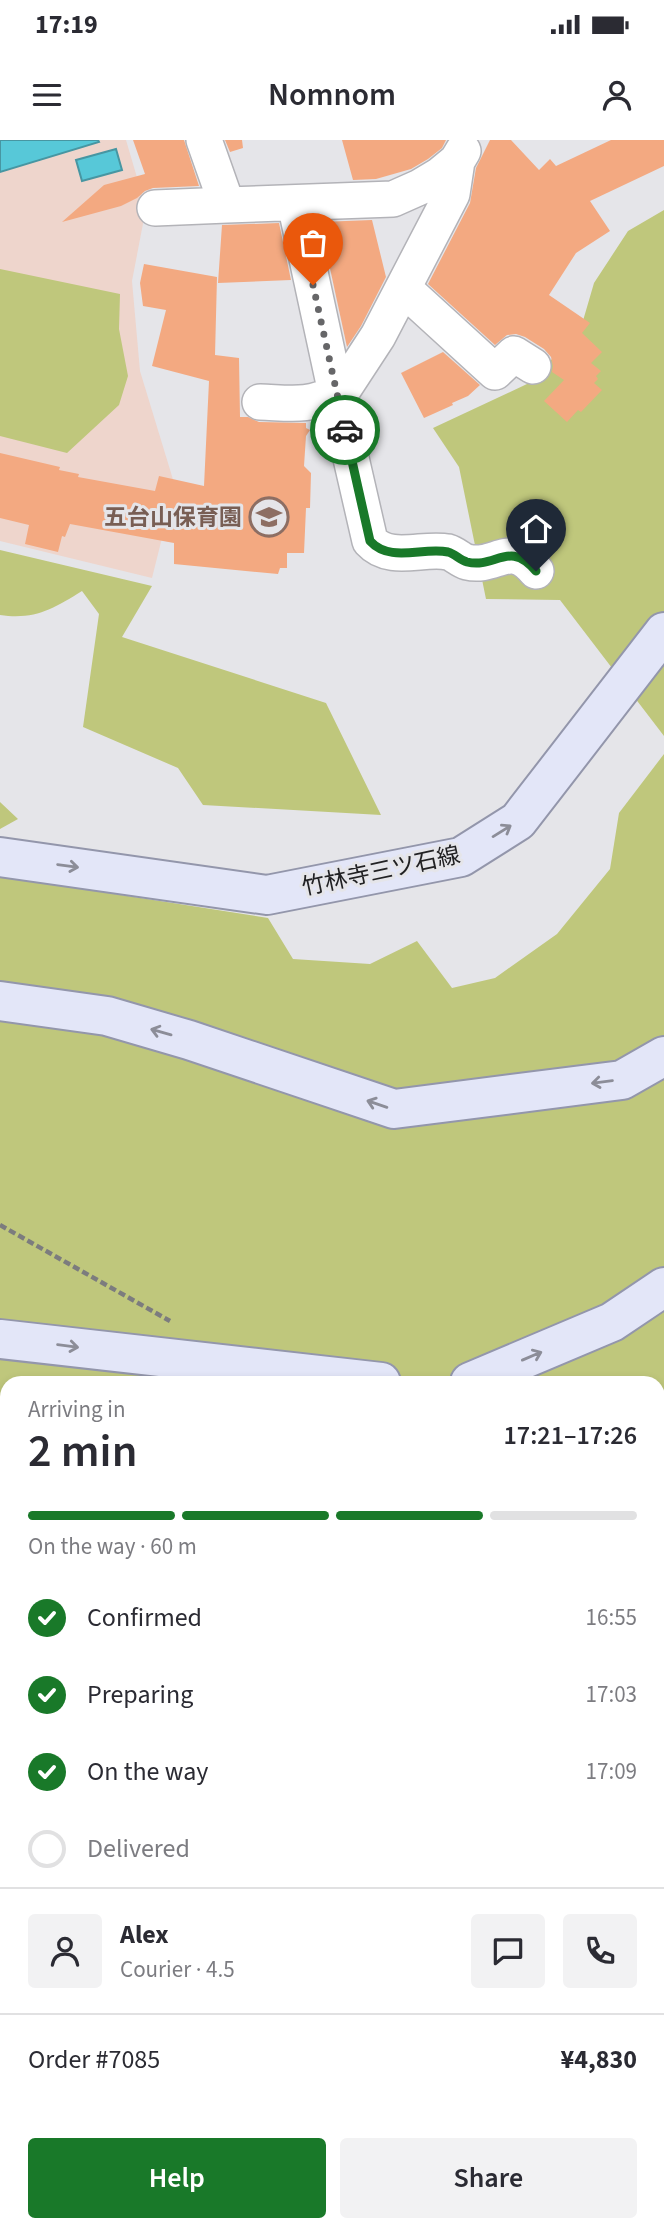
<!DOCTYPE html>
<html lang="en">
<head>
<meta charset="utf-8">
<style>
  body { margin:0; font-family:"Source Sans 3","Noto Sans JP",sans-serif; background:#f2f2f3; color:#2b2b33; height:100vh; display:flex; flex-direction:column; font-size:26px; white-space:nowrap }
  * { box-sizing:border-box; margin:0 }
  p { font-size:23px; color:#7c7c81 }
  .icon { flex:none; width:38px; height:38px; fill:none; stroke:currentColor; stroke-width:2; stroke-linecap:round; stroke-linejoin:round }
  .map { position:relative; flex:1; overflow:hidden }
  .details { position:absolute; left:0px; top:1236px; width:665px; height:856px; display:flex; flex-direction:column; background:#fff; border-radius:21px 21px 0 0; box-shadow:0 4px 10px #0003 }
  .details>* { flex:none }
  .pin { position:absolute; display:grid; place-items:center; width:60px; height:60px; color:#fff; margin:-72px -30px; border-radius:50% 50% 50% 0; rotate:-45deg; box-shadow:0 0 7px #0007 }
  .pin .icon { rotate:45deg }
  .courier { position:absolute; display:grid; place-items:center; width:70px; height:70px; margin:-35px; border:5px solid #197929; border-radius:50%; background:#fff; color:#222; box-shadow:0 2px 9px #0007 }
  .headline em { font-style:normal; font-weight:600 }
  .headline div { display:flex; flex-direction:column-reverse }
  .headline { display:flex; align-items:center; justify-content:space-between; height:119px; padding:0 28px }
  h1 { font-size:46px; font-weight:600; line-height:52px }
  .bar { display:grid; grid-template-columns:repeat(4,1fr); gap:10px 7px; align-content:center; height:84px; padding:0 28px }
  .bar i { height:9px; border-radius:5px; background:#e1e1e2 }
  .bar .selected { background:#197929 }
  .bar p { grid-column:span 4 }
  .line { display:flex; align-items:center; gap:18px; padding:0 28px; border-top:2px solid #e1e1e2 }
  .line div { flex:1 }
  .round { display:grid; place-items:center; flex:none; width:74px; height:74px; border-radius:7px; background:#f2f2f3 }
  ol { padding:0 28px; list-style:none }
  li { display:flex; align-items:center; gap:21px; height:77px }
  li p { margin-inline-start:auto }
  li .icon { padding:7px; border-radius:50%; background:#197929; color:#fff; stroke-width:4 }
  li:last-child { color:#7c7c81 }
  li i { width:38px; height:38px; border:4px solid #e1e1e2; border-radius:50% }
  .cta { display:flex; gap:14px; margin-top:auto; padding:14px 28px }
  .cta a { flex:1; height:80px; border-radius:7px; background:#197929; color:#fff; font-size:28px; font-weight:600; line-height:80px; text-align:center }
  .cta a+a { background:#f2f2f3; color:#2b2b33 }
  .status { display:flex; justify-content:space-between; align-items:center; height:49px; padding:0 35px; background:#fff; direction:ltr }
  .status svg { height:19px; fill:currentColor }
  header { display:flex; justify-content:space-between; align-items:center; height:91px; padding:0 28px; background:#fff; font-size:32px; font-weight:600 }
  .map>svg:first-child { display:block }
  .education { fill:#eed5cc }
  .green { fill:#bfc77c }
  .water { fill:#57c8d8; stroke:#4796a2; stroke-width:2 }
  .building { fill:#f3a981 }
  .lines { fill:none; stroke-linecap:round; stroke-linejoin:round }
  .major-tunnel { stroke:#bebec1; stroke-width:38; stroke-dasharray:38 19; stroke-linecap:butt }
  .minor-casing { stroke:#b3b3b8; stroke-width:38 }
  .major-casing { stroke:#9396ab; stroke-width:42 }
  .path { stroke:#7c7c7e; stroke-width:4.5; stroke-dasharray:7 3.5; stroke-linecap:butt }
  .minor { stroke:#fff; stroke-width:35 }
  .major { stroke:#e3e6f8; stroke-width:38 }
  .oneway { stroke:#8c8d98 }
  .done { stroke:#666668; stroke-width:7; stroke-dasharray:0 12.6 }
  .route { stroke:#197929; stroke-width:9 }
  .labels { text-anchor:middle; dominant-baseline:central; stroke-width:6; stroke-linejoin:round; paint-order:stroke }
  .education-label { font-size:23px; font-weight:bold; fill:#785e54; stroke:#e5e5e9; text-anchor:end }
  .street-label { font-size:23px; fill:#212123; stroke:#e5e5e9 }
</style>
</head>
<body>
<div class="status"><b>17:19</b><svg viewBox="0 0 49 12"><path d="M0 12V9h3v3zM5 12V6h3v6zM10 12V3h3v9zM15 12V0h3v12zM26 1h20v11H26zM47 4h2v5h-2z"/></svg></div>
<header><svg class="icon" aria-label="menu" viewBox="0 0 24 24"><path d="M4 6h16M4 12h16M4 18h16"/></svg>Nomnom<svg class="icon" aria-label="person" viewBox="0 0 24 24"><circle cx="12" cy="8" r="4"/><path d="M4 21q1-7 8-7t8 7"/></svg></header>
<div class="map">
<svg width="664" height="2091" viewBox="0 0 664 2091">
  <rect width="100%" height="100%" fill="#e5e5e9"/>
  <path class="education" d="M0,0h126l20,68 -14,73 8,90 35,115 -23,92 -152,-37z"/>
  <path class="green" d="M664,70v526l-104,-136 -74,-1 -27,-132 -26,-39 94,-44 53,-53 14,-48 34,-52z
    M0,129l120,25 -1,35 9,47 -9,29 -52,48 -67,-17z
    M0,410l152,36 -30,51 204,66 55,112 -178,-10 -25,-37 -95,-41 16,-113 -17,-23c-29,18 -47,29 -82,24z
    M664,614v1477h-193l9,-7h178v-842h-651v842h321l-7,7h-321v-1354h6l262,41 25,41 77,5 47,-23 35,47 43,-10 62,-44 53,-65 9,-56z
    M0,662l18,17 -18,10z"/>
  <path class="water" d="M0,0h98l1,2 -99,30z
    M116,9l6,21 -40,11 -6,-21z
    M0,1983l7,2v76l-7,5z"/>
  <path class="building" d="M133,0h51l15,46 -46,2 -8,3 -8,7 -16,8 -59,16 42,-37 41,-11z
    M225,0h17l1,8 -13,4z
    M342,0h104l-4,8 -14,11 -17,10 -35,10 -23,1z
    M490,0h21l28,30 11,-11 6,7 55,-26h53v26l-74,35 20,30 -34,22 -27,42 41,28 -8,10 20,19 -11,11 10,8 -5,5 2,3 -4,4 8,7 -21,22 -3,-2 -11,12 -23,-21 20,-21 -12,-8 1,-6 -2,-9 -7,-8 -19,-12 -9,-3 -9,1 -12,10 -67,-61 42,-81 6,-35z
    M372,80l14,57 -25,49 -14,21 -27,-125z
    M279,83l12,57 -73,3 4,-58z
    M144,124l73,13 -2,78 24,3 1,59h8l11,5 47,1v5l4,2 -4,6 -2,30 7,7 -1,35h-4l-2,45h-17v15h-7l-2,6 -104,-10v-21l-104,-19 -5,13 -3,-1 -4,16 -33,-8 4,-19 -29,-7v-65l60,14 -1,3 20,4 -1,3 77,14 4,-15 45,10 5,-105 -57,-15 14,-56 -23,-4 -3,-23z
    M443,212l37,33 -12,11 -16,7 1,2 -29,13 -23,-45z"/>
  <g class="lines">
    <path class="major-tunnel" d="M0,1456l7,18
      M0,1965l7,18
      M46,2084l3,7
      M235,2084l3,7"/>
    <g class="minor-casing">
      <path id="minor" d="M204,0l23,65 166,-6 27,-12 20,-12 17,-14 6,-10
        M457,21l-5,33 -74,142 -34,52 -8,5 34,148c20,22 53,6 78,11 7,2 12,8 19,10 30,7 42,-23 69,9
        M155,68l72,-3
        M403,148l92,84 19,-18 19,12
        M260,262c31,1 48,5 76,-9l-41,-190
        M658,1518l6,-2
        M348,2091l3,-7"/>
    </g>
    <g class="major-casing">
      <path id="major" d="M0,717l267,38 194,-38 57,-36 146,-189
        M0,861l107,15 82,24 205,69 228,-29 42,-24
        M0,1199l381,43
        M470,1242l142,-60 52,-35
        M0,1385l7,4"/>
    </g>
    <path class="path" d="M0,1085l170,96
      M658,1679l6,1
      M658,2061l6,-6
      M194,2091l2,-7
      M635,2091l5,-7"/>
    <use href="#minor" class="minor"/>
    <use href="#major" class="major"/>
  </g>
  <defs><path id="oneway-shaft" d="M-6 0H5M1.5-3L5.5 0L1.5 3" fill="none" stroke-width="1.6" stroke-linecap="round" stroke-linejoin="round" transform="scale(1.75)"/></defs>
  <g class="oneway">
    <use href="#oneway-shaft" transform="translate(502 691) rotate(-32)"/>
    <use href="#oneway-shaft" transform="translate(68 726) rotate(8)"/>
    <use href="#oneway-shaft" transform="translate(161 892) rotate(-164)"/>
    <use href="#oneway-shaft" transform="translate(602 942) rotate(173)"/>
    <use href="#oneway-shaft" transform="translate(377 964) rotate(-161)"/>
    <use href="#oneway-shaft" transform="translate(68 1206) rotate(7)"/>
    <use href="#oneway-shaft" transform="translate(532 1216) rotate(-23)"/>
  </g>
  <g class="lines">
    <path class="done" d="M313,145l32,145"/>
    <path class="route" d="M345,290l25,111c20,22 52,6 78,11 7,2 12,8 19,10 29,7 42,-23 69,9"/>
  </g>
  <defs>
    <g id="school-ring" transform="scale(2.0125)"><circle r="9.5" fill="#e5e5e9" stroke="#8d6e63" stroke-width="1.5"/><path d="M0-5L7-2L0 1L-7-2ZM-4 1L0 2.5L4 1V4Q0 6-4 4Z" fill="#8d6e63"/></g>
  </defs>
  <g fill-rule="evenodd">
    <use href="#school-ring" x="269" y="377"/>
  </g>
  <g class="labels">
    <g class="education-label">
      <text x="242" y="377">五台山保育園</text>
    </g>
    <g class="street-label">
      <text transform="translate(381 731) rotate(-12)">竹林寺三ツ石線</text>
    </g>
  </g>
</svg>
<div class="pin" style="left:313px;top:145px;background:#ea580c"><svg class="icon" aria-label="bag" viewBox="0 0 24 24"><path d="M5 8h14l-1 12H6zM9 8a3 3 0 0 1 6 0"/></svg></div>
<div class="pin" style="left:536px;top:431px;background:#1f2937"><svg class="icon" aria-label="home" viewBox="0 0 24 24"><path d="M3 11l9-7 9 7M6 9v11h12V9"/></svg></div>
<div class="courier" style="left:345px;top:290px"><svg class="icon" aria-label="car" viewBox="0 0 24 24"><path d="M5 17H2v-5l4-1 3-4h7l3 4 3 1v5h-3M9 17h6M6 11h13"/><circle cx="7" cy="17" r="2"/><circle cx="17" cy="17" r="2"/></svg></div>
<section class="details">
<div class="headline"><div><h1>2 min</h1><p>Arriving in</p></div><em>17:21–17:26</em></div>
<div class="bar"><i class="selected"></i><i class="selected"></i><i class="selected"></i><i></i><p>On the way · 60 m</p></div>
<ol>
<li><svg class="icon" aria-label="check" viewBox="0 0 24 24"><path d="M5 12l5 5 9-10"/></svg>Confirmed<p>16:55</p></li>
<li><svg class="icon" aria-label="check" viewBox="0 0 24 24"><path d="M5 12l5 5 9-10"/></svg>Preparing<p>17:03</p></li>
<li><svg class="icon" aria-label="check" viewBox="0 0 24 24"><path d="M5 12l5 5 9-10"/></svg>On the way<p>17:09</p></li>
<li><i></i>Delivered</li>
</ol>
<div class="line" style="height:126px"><a class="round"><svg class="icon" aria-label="person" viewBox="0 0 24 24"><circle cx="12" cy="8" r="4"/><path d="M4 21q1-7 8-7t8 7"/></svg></a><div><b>Alex</b><p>Courier · 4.5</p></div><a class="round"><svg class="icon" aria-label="chat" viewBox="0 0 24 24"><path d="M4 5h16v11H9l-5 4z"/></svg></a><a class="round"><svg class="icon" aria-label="phone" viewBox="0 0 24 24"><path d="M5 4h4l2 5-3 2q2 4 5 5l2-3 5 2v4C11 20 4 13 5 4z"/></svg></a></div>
<div class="line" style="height:91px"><div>Order #7085</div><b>¥4,830</b></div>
<div class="cta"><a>Help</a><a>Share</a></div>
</section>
</div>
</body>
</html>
